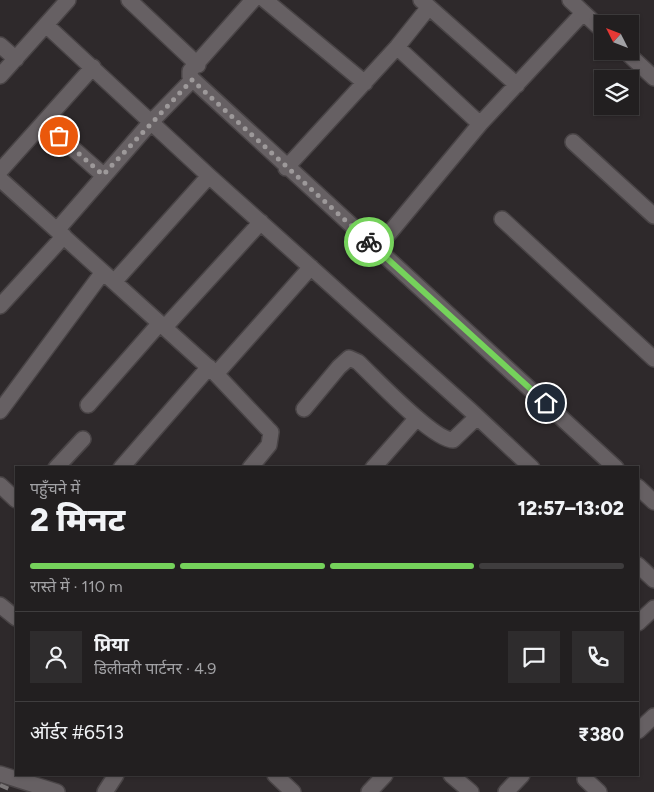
<!DOCTYPE html>
<html lang="hi">
<head>
<meta charset="utf-8">
<style>
  body { margin:0; font-family:Figtree,"Noto Sans Devanagari",sans-serif; background:#2e2c2d; color:#f1f3f6; height:100vh; display:flex; flex-direction:column; font-size:19px; white-space:nowrap }
  * { box-sizing:border-box; margin:0 }
  p { font-size:16px; color:#a2a2a5 }
  .icon { flex:none; width:28px; height:28px; fill:none; stroke:currentColor; stroke-width:2; stroke-linecap:round; stroke-linejoin:round }
  .map { position:relative; flex:1; overflow:hidden }
  .panel { position:absolute; left:15px; top:466px; width:624px; height:310px; display:flex; flex-direction:column; background:#221f20; border-radius:0px; box-shadow:0 1px 4px #0004,0 0 0 1px #3f3d3e }
  .panel>* { flex:none }
  .needle { width:32px; rotate:312deg }
  .buttons { position:absolute; left:594px; top:15px; display:grid; gap:10px }
  .buttons a { display:grid; place-items:center; width:45px; height:45px; border-radius:0px; background:#221f20; box-shadow:0 1px 4px #0004,0 0 0 1px #3f3d3e; font-size:25px }
  .pin { position:absolute; display:grid; place-items:center; width:42px; height:42px; color:#fff; margin:-21px; border:2px solid #fff; border-radius:50%; box-shadow:0 1px 5px #0007 }
  .courier { position:absolute; display:grid; place-items:center; width:50px; height:50px; margin:-25px; border:4px solid #75d25b; border-radius:50%; background:#fff; color:#222; box-shadow:0 1px 6px #0007 }
  .head em { font-style:normal; font-weight:800 }
  .head div { display:flex; flex-direction:column-reverse }
  .head { display:flex; align-items:center; justify-content:space-between; height:85px; padding:0 15px }
  h1 { font-size:32px; font-weight:800; line-height:38px }
  .bar { display:grid; grid-template-columns:repeat(4,1fr); gap:8px 5px; align-content:center; height:60px; padding:0 15px }
  .bar i { height:6px; border-radius:4px; background:#3f3d3e }
  .bar .selected { background:#75d25b }
  .bar p { grid-column:span 4 }
  .line { display:flex; align-items:center; gap:12px; padding:0 15px; border-top:1px solid #3f3d3e }
  .line div { flex:1 }
  .round { display:grid; place-items:center; flex:none; width:52px; height:52px; border-radius:0px; background:#2e2c2d }
  .map>svg:first-child { display:block }
  .lines { fill:none; stroke-linecap:round; stroke-linejoin:round }
  .minor-casing { stroke:#494446; stroke-width:18 }
  .minor { stroke:#666063; stroke-width:15 }
  .rail { stroke:#7b7778; stroke-width:4; stroke-dasharray:9 9; stroke-linecap:butt }
  .done { stroke:#9d999a; stroke-width:5; stroke-dasharray:0 9 }
  .route { stroke:#75d25b; stroke-width:6 }
</style>
</head>
<body>
<div class="map">
<svg width="654" height="792" viewBox="0 0 654 792">
  <rect width="100%" height="100%" fill="#2e292b"/>
  <g class="lines">
    <g class="minor-casing">
      <path id="minor" d="M129,0l69,65
        M253,0l-63,71v6l426,391
        M265,0l100,83
        M421,0l96,85
        M570,0l32,30
        M46,25l163,151 261,234 62,58
        M0,45l16,14
        M397,47l83,77
        M625,51l29,27
        M0,76l68,-76
        M44,123l59,52
        M573,142l81,74
        M286,168l111,-121 32,-40
        M0,171l93,-104
        M0,179l216,195 51,54 4,4 -2,13 -19,23
        M502,219l152,140
        M57,230l94,-108 41,-42
        M377,248l103,-124 103,-111
        M114,282l95,-106
        M0,306l64,-70
        M165,327l96,-105
        M216,374l95,-107
        M88,405l72,-82
        M304,409l35,-42 10,-9 9,4c17,16 75,78 95,78l24,-23
        M0,411l103,-139
        M56,468l27,-29
        M121,468l88,-101
        M373,468l44,-50
        M0,485l16,15
        M638,487l16,15
        M638,565l16,15
        M0,605l16,13
        M638,623l16,-15
        M638,731l16,-15
        M0,774l57,18
        M275,775l18,17
        M451,775l20,17
        M585,779l14,13
        M105,792l11,-17
        M369,792l16,-17
        M506,792l16,-17"/>
    </g>
    <use href="#minor" class="minor"/>
    <path class="rail" d="M0,785l16,7"/>
  </g>
  <g class="lines">
    <path class="done" d="M59,136l44,39 89,-95 177,162"/>
    <path class="route" d="M369,242l177,161"/>
  </g>
</svg>
<div class="buttons">
<a><svg class="needle" viewBox="-14 -14 28 28"><path d="M0-13l5 13h-10z" fill="#e53935"/><path d="M0 13l5-13h-10z" fill="#a2a2a5"/></svg></a>
<a><svg class="icon" aria-label="layers" viewBox="0 0 24 24"><path d="M12 4l9 5-9 5-9-5zM3 14l9 5 9-5"/></svg></a>
</div>
<div class="pin" style="left:59px;top:136px;background:#ea580c"><svg class="icon" aria-label="bag" viewBox="0 0 24 24"><path d="M5 8h14l-1 12H6zM9 8a3 3 0 0 1 6 0"/></svg></div>
<div class="pin" style="left:546px;top:403px;background:#1f2937"><svg class="icon" aria-label="home" viewBox="0 0 24 24"><path d="M3 11l9-7 9 7M6 9v11h12V9"/></svg></div>
<div class="courier" style="left:369px;top:242px"><svg class="icon" aria-label="bike" viewBox="0 0 24 24"><circle cx="6" cy="16" r="4"/><circle cx="18" cy="16" r="4"/><path d="M6 16l4-8h5l3 8M10 8l3 8H6M13 5h3"/></svg></div>
<section class="panel">
<div class="head"><div><h1>2 मिनट</h1><p>पहुँचने में</p></div><em>12:57–13:02</em></div>
<div class="bar"><i class="selected"></i><i class="selected"></i><i class="selected"></i><i></i><p>रास्ते में · 110 m</p></div>
<div class="line" style="height:90px"><a class="round"><svg class="icon" aria-label="person" viewBox="0 0 24 24"><circle cx="12" cy="8" r="4"/><path d="M4 21q1-7 8-7t8 7"/></svg></a><div><b>प्रिया</b><p>डिलीवरी पार्टनर · 4.9</p></div><a class="round"><svg class="icon" aria-label="chat" viewBox="0 0 24 24"><path d="M4 5h16v11H9l-5 4z"/></svg></a><a class="round"><svg class="icon" aria-label="phone" viewBox="0 0 24 24"><path d="M5 4h4l2 5-3 2q2 4 5 5l2-3 5 2v4C11 20 4 13 5 4z"/></svg></a></div>
<div class="line" style="height:65px"><div>ऑर्डर #6513</div><b>₹380</b></div>
</section>
</div>
</body>
</html>
